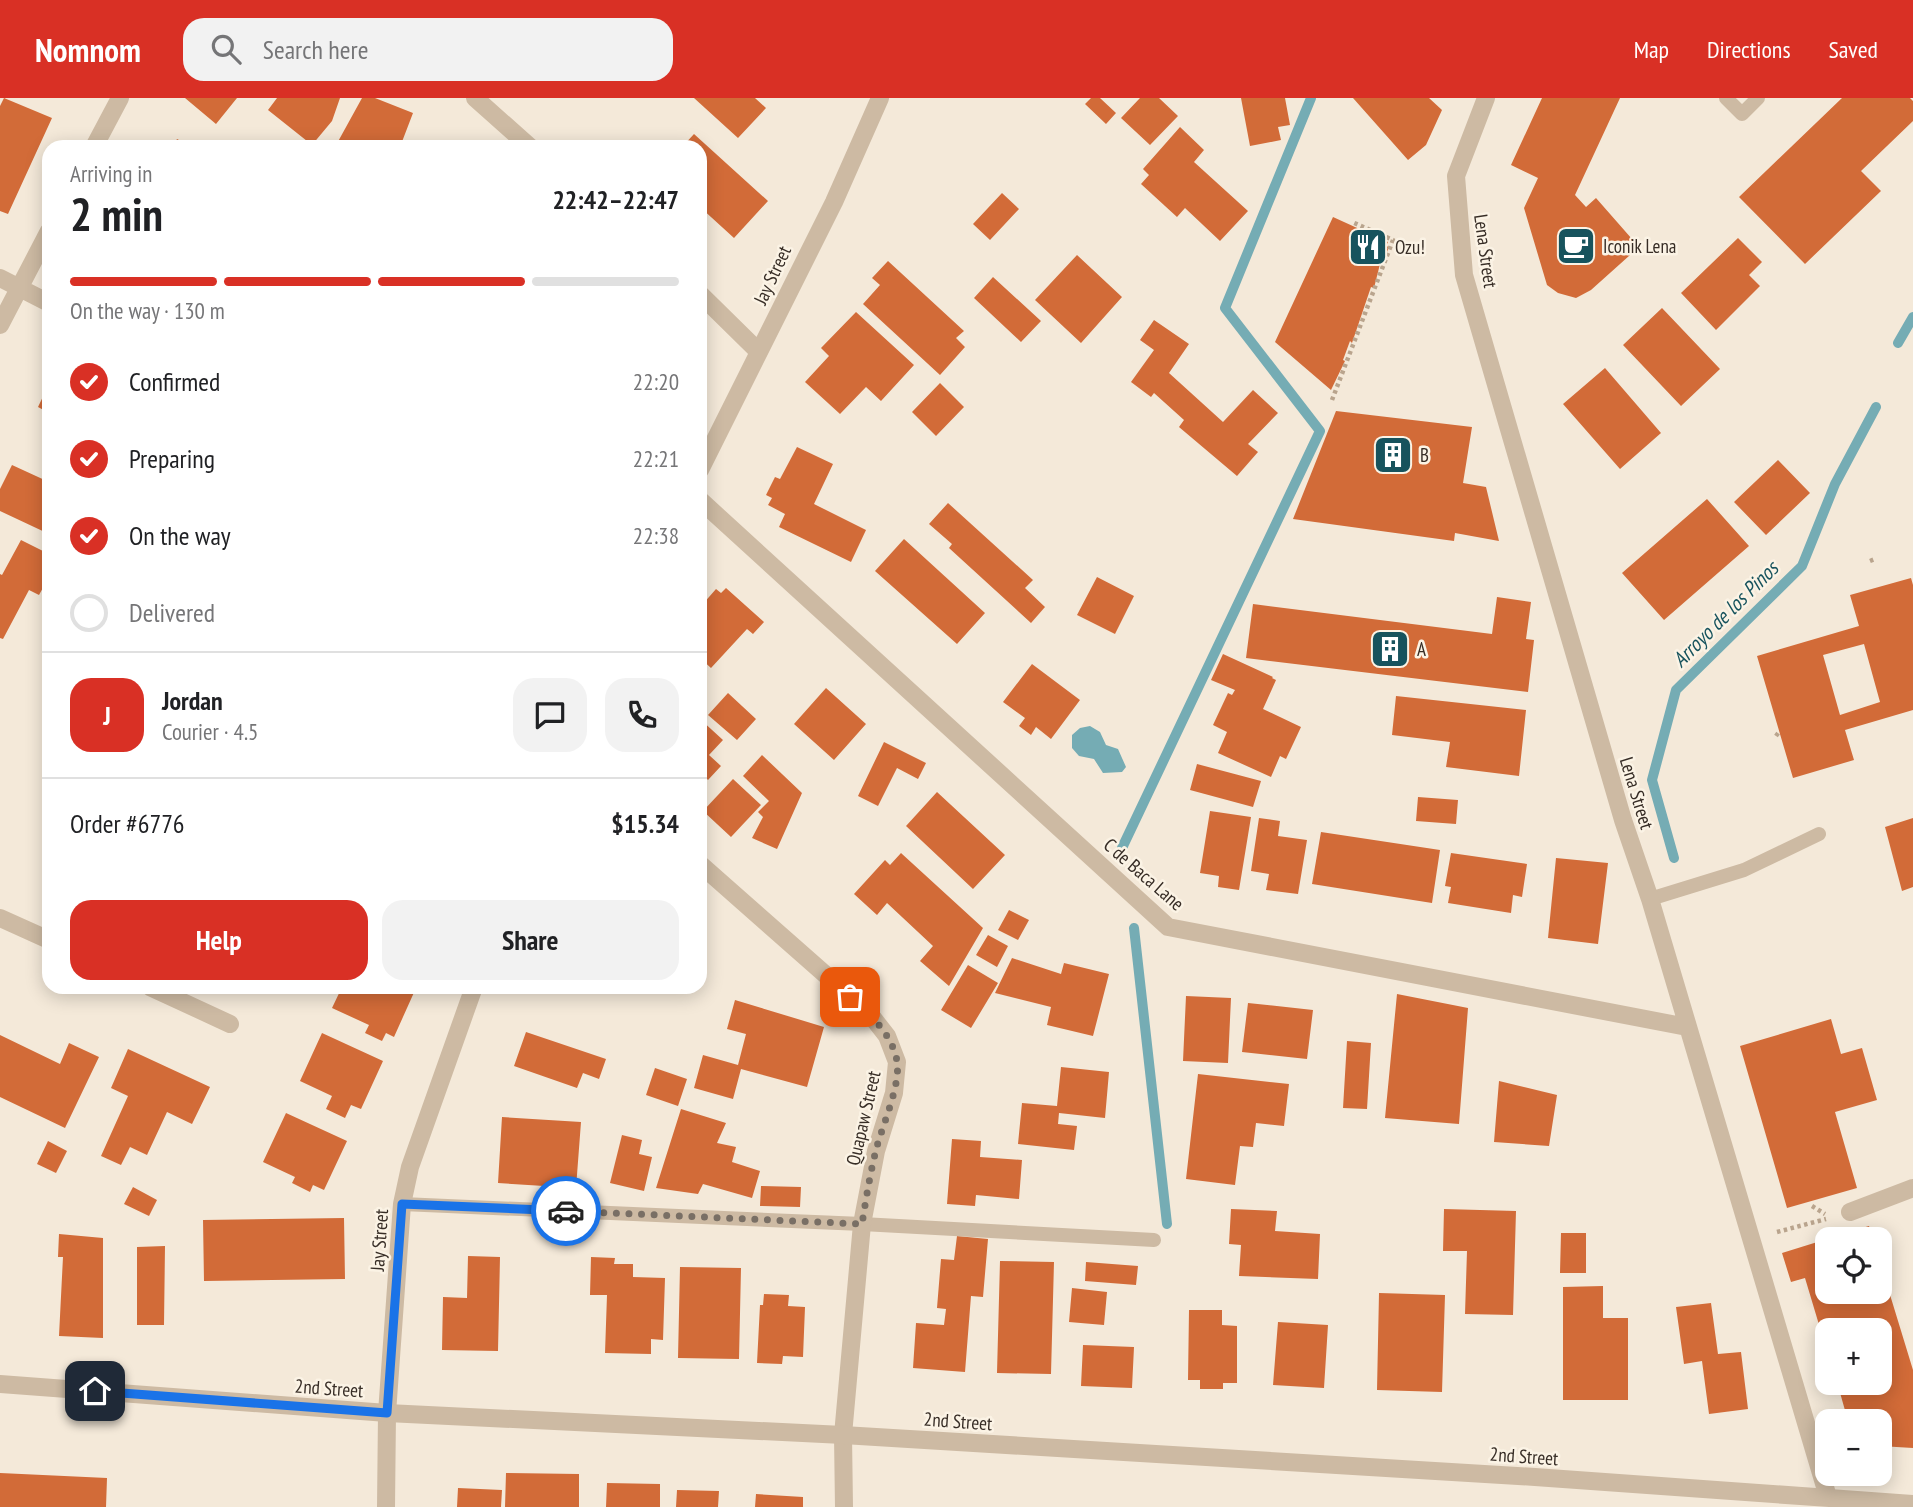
<!DOCTYPE html>
<html lang="en">
<head>
<meta charset="utf-8">
<style>
  body { margin:0; font-family:"PT Sans Narrow",sans-serif; background:#f2f2f2; color:#202124; height:100vh; display:flex; flex-direction:column; font-size:26px; white-space:nowrap }
  * { box-sizing:border-box; margin:0 }
  p { font-size:23px; color:#757577 }
  .icon { flex:none; width:38px; height:38px; fill:none; stroke:currentColor; stroke-width:2; stroke-linecap:round; stroke-linejoin:round }
  .map { position:relative; flex:1; overflow:hidden }
  .sheet { position:absolute; left:42px; top:42px; width:665px; height:854px; display:flex; flex-direction:column; background:#fff; border-radius:21px; box-shadow:0 4px 18px #0003 }
  .sheet>* { flex:none }
  .controls { position:absolute; left:1815px; top:1129px; display:grid; gap:14px }
  .controls a { display:grid; place-items:center; width:77px; height:77px; border-radius:14px; background:#fff; box-shadow:0 4px 18px #0003; font-size:35px }
  .pin { position:absolute; display:grid; place-items:center; width:60px; height:60px; color:#fff; margin:-30px; border-radius:14px; box-shadow:0 4px 10px #0006 }
  .courier { position:absolute; display:grid; place-items:center; width:70px; height:70px; margin:-35px; border:5px solid #1a73e8; border-radius:50%; background:#fff; color:#222; box-shadow:0 2px 9px #0007 }
  .summary em { font-style:normal; font-weight:600 }
  .summary div { display:flex; flex-direction:column-reverse }
  .summary { display:flex; align-items:center; justify-content:space-between; height:119px; padding:0 28px }
  h1 { font-size:46px; font-weight:600; line-height:52px }
  .bar { display:grid; grid-template-columns:repeat(4,1fr); gap:10px 7px; align-content:center; height:84px; padding:0 28px }
  .bar i { height:9px; border-radius:5px; background:#e0e0e0 }
  .bar .current { background:#d93025 }
  .bar p { grid-column:span 4 }
  .line { display:flex; align-items:center; gap:18px; padding:0 28px; border-top:2px solid #e0e0e0 }
  .line div { flex:1 }
  .round { display:grid; place-items:center; flex:none; width:74px; height:74px; border-radius:21px; background:#f2f2f2 }
  ol { padding:0 28px; list-style:none }
  li { display:flex; align-items:center; gap:21px; height:77px }
  li p { margin-inline-start:auto }
  li .icon { padding:7px; border-radius:50%; background:#d93025; color:#fff; stroke-width:4 }
  li:last-child { color:#757577 }
  li i { width:38px; height:38px; border:4px solid #e0e0e0; border-radius:50% }
  .primary-button { display:flex; gap:14px; margin-top:auto; padding:14px 28px }
  .primary-button a { flex:1; height:80px; border-radius:21px; background:#d93025; color:#fff; font-size:28px; font-weight:600; line-height:80px; text-align:center }
  .primary-button a+a { background:#f2f2f2; color:#202124 }
  header { display:flex; align-items:center; gap:42px; box-sizing:border-box; height:98px; padding:0 35px; background:#d93025; color:#fff }
  header strong { font-size:33px }
  nav { display:flex; gap:38px; margin-inline-start:auto; font-size:24px }
  .search { width:490px; height:63px; background:#f2f2f2; display:flex; align-items:center; gap:18px; box-sizing:border-box; padding:0 24px; border-radius:21px; color:#757577; font-size:26px }
  .map>svg:first-child { display:block }
  .water { fill:#75acb4 }
  .lines { fill:none; stroke-linecap:round; stroke-linejoin:round }
  .stream { stroke:#75acb4; stroke-width:10 }
  .building { fill:#d26b38; fill-rule:evenodd }
  .path { stroke:#b9a48d; stroke-width:4.5; stroke-dasharray:3.5 3.5; stroke-linecap:butt }
  .service { stroke:#cdbaa3; stroke-width:14 }
  .pedestrian { stroke:#cdbaa3; stroke-width:18 }
  .minor { stroke:#cdbaa3; stroke-width:18 }
  .tertiary { stroke:#cdbaa3; stroke-width:18 }
  .done { stroke:#796f65; stroke-width:7; stroke-dasharray:0 12.6 }
  .route { stroke:#1a73e8; stroke-width:9 }
  .labels { text-anchor:middle; dominant-baseline:central; stroke-width:5; stroke-linejoin:round; paint-order:stroke }
  .poi-label { font-size:19px; fill:#372d26; stroke:#fbf3e5; text-anchor:start }
  .street-label { font-size:19px; fill:#372d26; stroke:#fbf3e5 }
  .water-label { font-size:21px; font-style:italic; fill:#17535d; stroke:#fbf3e5 }
</style>
</head>
<body>
<header>
<strong>Nomnom</strong>
<div class="search"><svg class="icon" aria-label="search" viewBox="0 0 24 24"><circle cx="10" cy="10" r="6"/><path d="M15 15l6 6"/></svg>Search here</div>
<nav><a>Map</a><a>Directions</a><a>Saved</a></nav>
</header>
<div class="map">
<svg width="1913" height="1409" viewBox="0 0 1913 1409">
  <rect width="100%" height="100%" fill="#f4e9d9"/>
  <path class="water" d="M1090,628l10,6 6,13 12,4 8,18 -4,5 -19,1 -9,-14 -15,-3 -7,-8v-13l8,-7z"/>
  <g class="lines">
    <path class="stream" d="M1898,245l15,-26
      M1122,750l198,-417 -95,-123 86,-210
      M1674,760l-22,-78 24,-90 126,-124 33,-82 41,-77
      M1134,830l33,296"/>
  </g>
  <path class="building" d="M4,0l48,20 -44,96 -8,-3v-105z
    M185,0h52l-21,26z
    M277,0h63l-8,23 -20,24 -44,-35z
    M362,0h13l38,15 -13,34h-65z
    M694,0h61l11,10 -28,30z
    M1091,0h9l16,15 -10,11 -21,-20z
    M1140,0h19l19,18 -28,29 -29,-27z
    M1241,0h44l5,27 -12,2 3,13 -31,6z
    M1353,0h76l13,12 -16,35 -18,15z
    M1542,0h78l-45,97 11,12 10,-9 43,49 -48,43 -15,8 -18,-5 -11,-8 -23,-77 14,-30 -27,-13z
    M1842,0h68l3,3v20l-52,50 20,20 -76,73 -66,-67z
    M1180,29l24,23 -10,12 54,49 -28,30 -35,-33 -8,9 -36,-33 8,-9 -6,-6z
    M694,36l74,67 -34,37 -34,-31v-60h-18z
    M177,41l15,8h-19z
    M1002,95l17,16 -29,31 -17,-16z
    M1333,119l55,25 -2,4 3,1 -6,15 -2,-2 -7,28 -3,-1 -19,56 -2,-2 -7,19 2,1 -14,29 -56,-48z
    M1738,140l24,24 -13,13 11,11 -44,44 -35,-37z
    M1077,157l45,42 -41,46 -46,-43z
    M888,163l76,70 -8,7 9,9 -25,28 -77,-71 17,-19 -8,-7z
    M993,179l48,44 -20,21 -47,-44z
    M1662,210l58,61 -39,37 -58,-61z
    M856,214l58,53 -33,36 -15,-14 -26,27 -35,-32 24,-26 -8,-8z
    M1154,222l35,24 -20,29 54,49 30,-32 25,23 -30,31 10,8 -21,24 -58,-49 5,-7 -30,-27 -3,4 -20,-15 23,-32 -14,-10z
    M1605,270l56,65 -41,36 -57,-65z
    M940,285l24,24 -28,29 -24,-24z
    M49,286v29l-11,-6z
    M1336,313l136,16 -9,56 23,4 13,54 -44,-8 -1,8 -161,-22z
    M797,349l36,17 -19,40 52,26 -15,32 -72,-35 6,-13 -17,-9 4,-7 -6,-3 9,-18 5,2z
    M1778,362l32,33 -44,42 -32,-33z
    M12,367l37,17v52l-49,-23v-22z
    M1707,401l42,47 -85,74 -42,-47z
    M948,405l85,77 -8,8 20,19 -14,16 -82,-75 3,-4 -23,-20z
    M904,441l81,74 -28,31 -82,-73z
    M21,442l28,14v23l-10,18 -10,-5 -26,49 -3,-1v-64l2,1z
    M1097,479l37,19 -19,38 -38,-19z
    M1911,480l2,7v125l-68,20 9,30 -61,18 -36,-122 102,-30 -9,-31zM1864,546l16,58 -40,13 -17,-60z
    M726,490l38,34 -11,12 -6,-5 -36,39 -11,-10v-42l7,-8 -5,-3 14,-16 5,4z
    M1497,499l34,5 -5,37 8,1 -6,52 -282,-34 7,-54 239,30z
    M1223,556l50,23 -1,1 4,2 -13,29 38,18 -15,32 -6,-3 -9,21 -53,-24 9,-21 -14,-7 15,-32 4,2 3,-5 -24,-10z
    M1032,566l48,36 -29,39 -15,-12 -5,8 -12,-9 6,-8 -22,-16z
    M826,590l40,36 -32,36 -40,-36z
    M728,595l28,26 -19,21 -29,-25z
    M1396,598l130,14 -7,66 -73,-9 4,-25 -58,-7z
    M700,621l23,21 -14,15 12,11 -13,14 -8,-8z
    M884,644l42,21 -8,16 -21,-11 -19,38 -20,-10z
    M762,657l40,38 -25,56 -25,-11 11,-21 -5,-5 11,-11 -26,-25z
    M1197,666l64,17 -8,26 -63,-17z
    M733,681l28,26 -30,32 -28,-26z
    M937,694l68,63 -32,34 -67,-63z
    M1418,699l40,3 -2,24 -40,-3z
    M1210,713l41,6 -12,73 -21,-3 1,-11 -19,-3z
    M1259,720l21,3 -2,15 29,4 -9,54 -32,-4 3,-16 -18,-3z
    M1913,720v69l-11,4 -17,-64z
    M1321,734l119,18 -8,53 -120,-19z
    M901,755l82,75 -34,58 -29,-25 13,-15 -46,-43 -10,12 -23,-21 31,-34 5,5z
    M1451,755l76,11 -5,33 -9,-2 -2,18 -63,-10 3,-16 -6,-1z
    M1556,760l52,5 -10,81 -50,-6z
    M1009,812l20,10 -11,20 -20,-10z
    M988,837l20,11 -11,21 -21,-12z
    M1012,860l49,16 3,-11 45,11 -16,62 -46,-11 4,-18 -56,-14z
    M968,867l30,18 -27,45 -30,-18z
    M342,889h72l2,1 -22,49 -8,-4 -4,8 -17,-8 4,-8 -37,-17z
    M586,889h32v3l-32,-1z
    M1397,896l71,14 -9,116 -74,-6z
    M1186,898l45,2 -3,65 -45,-2z
    M735,902l89,27 -17,60 -66,-18 -8,30 -39,-11 9,-33 35,10 8,-31 -19,-5z
    M1248,905l65,7 -6,49 -65,-7z
    M1831,921l10,35 21,-6 15,52 -42,12 22,76 -70,20 -47,-162z
    M526,934l80,27 -7,20 -16,-6 -6,15 -63,-22z
    M322,935l61,28 -22,48 -10,-4 -6,13 -19,-9 6,-13 -32,-15z
    M0,937l60,29 9,-21 30,14 -34,71 -65,-31z
    M1347,943l24,2 -4,66 -24,-1z
    M128,951l82,38 -18,37 -25,-12 -20,43 -17,-8 -9,18 -20,-9 27,-60 -17,-8z
    M1061,969l48,5 -4,46 -46,-5 -1,11 19,2 -3,24 -56,-6 4,-41 35,3z
    M655,970l32,11 -9,27 -32,-11z
    M1198,976l91,10 -5,42 -28,-3 -3,24 -13,-1 -5,39 -49,-6z
    M1499,983l58,14 -8,51 -55,-4z
    M681,1011l45,14 -9,20 19,4 -4,15 28,9 -8,27 -49,-14 -5,10 -42,-6z
    M286,1015l61,28 -23,49 -11,-5 -3,7 -18,-9 3,-6 -32,-15z
    M502,1019l79,5 -5,66 -78,-5z
    M622,1037l20,5 -3,14 13,3 -8,34 -34,-8z
    M952,1041l29,2 -1,16 42,3 -3,39 -43,-4 -1,11 -28,-2z
    M48,1043l19,10 -11,22 -19,-9z
    M761,1088l40,1 -1,20 -40,-1z
    M133,1089l24,13 -8,16 -25,-12z
    M1231,1111l46,2 -2,20 45,3 -2,45 -79,-3 2,-31 -12,-1z
    M1444,1111l72,2 -3,104 -48,-1 2,-63h-24z
    M344,1120l1,61 -141,2 -1,-61z
    M1869,1128l4,13h-44v-1z
    M1561,1135h25v40h-26z
    M59,1136l44,4v100l-44,-2 4,-79h-5z
    M957,1138l31,3 -5,58 -12,-1 -6,76 -52,-4 3,-45 28,2 2,-16 -9,-1 4,-49 13,1z
    M1827,1141v53h53v-30l33,108v78l-33,-2v-25h-32l-11,-39h43v-52h-53l-1,18 -21,-70 -14,4 -9,-29z
    M165,1148l-1,79h-27v-78z
    M468,1158l32,1 -2,94 -56,-1 1,-53 24,1z
    M591,1159l24,1 -1,6h19v13l32,1 -2,62 -12,-1v15l-46,-1 2,-58h-17z
    M1000,1163l54,1 -3,112 -54,-1z
    M1086,1164l52,4 -2,19 -51,-4z
    M680,1169l61,1 -2,91 -61,-1z
    M1603,1188v32h25v82h-65v-113z
    M1072,1190l35,4 -3,33 -35,-3z
    M1379,1195l66,2 -3,97 -65,-2z
    M764,1196l25,1 -1,11 17,1 -2,50 -20,-1 -1,8 -25,-1 3,-58h3z
    M1711,1205l7,51 23,-2 7,57 -39,5 -7,-53 -18,3 -8,-57z
    M1189,1212h33v15l15,1v57h-14v6h-23v-9h-12z
    M1278,1224l50,3 -4,63 -51,-3z
    M1083,1247l51,2 -2,41 -51,-2z
    M0,1375l107,5 -1,29h-106z
    M506,1375l73,1v33h-74z
    M607,1385l53,1v23h-54z
    M458,1390l44,2 -1,17h-44z
    M677,1392l42,1 -1,16h-42z
    M756,1396l47,3v10h-48z"/>
  <g class="lines">
    <path class="path" d="M1332,302l61,-160 -41,-18
      M1870,463l5,-2
      M1776,638l3,-4
      M1812,1108l13,8
      M1777,1134l49,-13"/>
    <path class="service" d="M1726,0l16,16 16,-16
      M1650,801l94,-29 75,-36
      M402,1106l460,20 292,16"/>
    <path class="pedestrian" d="M1850,1114l63,-24"/>
    <path class="minor" d="M475,0l55,49
      M1486,0l-30,78 8,99 159,545 27,79 178,598
      M94,49l26,-49
      M0,180l49,25
      M700,196l59,58
      M0,227l49,-94
      M700,372l134,-268 46,-104
      M700,402l468,427 519,100
      M700,766l169,149 18,23 10,26 -3,31 -18,58 -14,73 -19,211 1,72
      M0,820l49,22
      M150,889l80,37
      M386,1409l1,-94 15,-209 8,-37 64,-180"/>
    <path class="tertiary" d="M0,1286l387,29 456,22 692,42 378,27"/>
  </g>
  <g class="lines">
    <path class="done" d="M566,1113l296,13c4,-25 8,-50 14,-74 6,-24 25,-65 21,-89 -5,-27 -27,-47 -47,-64"/>
    <path class="route" d="M95,1293l292,22 15,-209 164,7"/>
  </g>
  <defs>
    <g id="cafe-square" transform="scale(2.0125)"><rect x="-9" y="-9" width="18" height="18" rx="4" fill="#17535d" stroke="#fbf3e5"/><path d="M-5.5-4.5H6V0H3Q3 3.5 0 3.5H-2.5Q-5.5 3.5-5.5 0ZM3-3.2v2h1.7v-2ZM-6 4.5H4V6H-6Z" fill="#fff"/></g>
    <g id="restaurant-square" transform="scale(2.0125)"><rect x="-9" y="-9" width="18" height="18" rx="4" fill="#17535d" stroke="#fbf3e5"/><path d="M-5-6h1v4h1v-4h1v4h1v-4h1v5L-1.5 .5V6h-2V.5L-5-1ZM5-6V6H3V1.5H1.5Q1.5-4 5-6Z" fill="#fff"/></g>
    <g id="building-square" transform="scale(2.0125)"><rect x="-9" y="-9" width="18" height="18" rx="4" fill="#17535d" stroke="#fbf3e5"/><path d="M-4-6H4V6H1V3H-1V6H-4ZM-2.5-4.3h1.7v1.8h-1.7ZM.8-4.3h1.7v1.8H.8ZM-2.5-1h1.7V.8h-1.7ZM.8-1h1.7V.8H.8Z" fill="#fff"/></g>
  </defs>
  <g fill-rule="evenodd">
    <use href="#cafe-square" x="1576" y="148"/>
    <use href="#restaurant-square" x="1368" y="149"/>
    <use href="#building-square" x="1393" y="357"/>
    <use href="#building-square" x="1390" y="551"/>
  </g>
  <g class="labels">
    <g class="poi-label">
      <text x="1603" y="148">Iconik Lena</text>
      <text x="1395" y="149">Ozu!</text>
      <text x="1420" y="357">B</text>
      <text x="1417" y="551">A</text>
    </g>
    <g class="street-label">
      <text transform="translate(1486 153) rotate(82)">Lena Street</text>
      <text transform="translate(772 177) rotate(-65)">Jay Street</text>
      <text transform="translate(1637 695) rotate(73)">Lena Street</text>
      <text transform="translate(1144 776) rotate(41)">C de Baca Lane</text>
      <text transform="translate(863 1020) rotate(-77)">Quapaw Street</text>
      <text transform="translate(379 1142) rotate(-86)">Jay Street</text>
      <text transform="translate(329 1290) rotate(4)">2nd Street</text>
      <text transform="translate(958 1323) rotate(4)">2nd Street</text>
      <text transform="translate(1524 1358) rotate(4)">2nd Street</text>
    </g>
    <g class="water-label">
      <text transform="translate(1725 516) rotate(-45)">Arroyo de los Pinos</text>
    </g>
  </g>
</svg>
<div class="controls">
<a><svg class="icon" aria-label="locate" viewBox="0 0 24 24"><circle cx="12" cy="12" r="6"/><path d="M12 2v4M12 18v4M2 12h4M18 12h4"/></svg></a>
<a>+</a>
<a>−</a>
</div>
<div class="pin" style="left:850px;top:899px;background:#ea580c"><svg class="icon" aria-label="bag" viewBox="0 0 24 24"><path d="M5 8h14l-1 12H6zM9 8a3 3 0 0 1 6 0"/></svg></div>
<div class="pin" style="left:95px;top:1293px;background:#1f2937"><svg class="icon" aria-label="home" viewBox="0 0 24 24"><path d="M3 11l9-7 9 7M6 9v11h12V9"/></svg></div>
<div class="courier" style="left:566px;top:1113px"><svg class="icon" aria-label="car" viewBox="0 0 24 24"><path d="M5 17H2v-5l4-1 3-4h7l3 4 3 1v5h-3M9 17h6M6 11h13"/><circle cx="7" cy="17" r="2"/><circle cx="17" cy="17" r="2"/></svg></div>
<section class="sheet">
<div class="summary"><div><h1>2 min</h1><p>Arriving in</p></div><em>22:42–22:47</em></div>
<div class="bar"><i class="current"></i><i class="current"></i><i class="current"></i><i></i><p>On the way · 130 m</p></div>
<ol>
<li><svg class="icon" aria-label="check" viewBox="0 0 24 24"><path d="M5 12l5 5 9-10"/></svg>Confirmed<p>22:20</p></li>
<li><svg class="icon" aria-label="check" viewBox="0 0 24 24"><path d="M5 12l5 5 9-10"/></svg>Preparing<p>22:21</p></li>
<li><svg class="icon" aria-label="check" viewBox="0 0 24 24"><path d="M5 12l5 5 9-10"/></svg>On the way<p>22:38</p></li>
<li><i></i>Delivered</li>
</ol>
<div class="line" style="height:126px"><b class="round" style="background:#d93025;color:#fff">J</b><div><b>Jordan</b><p>Courier · 4.5</p></div><a class="round"><svg class="icon" aria-label="chat" viewBox="0 0 24 24"><path d="M4 5h16v11H9l-5 4z"/></svg></a><a class="round"><svg class="icon" aria-label="phone" viewBox="0 0 24 24"><path d="M5 4h4l2 5-3 2q2 4 5 5l2-3 5 2v4C11 20 4 13 5 4z"/></svg></a></div>
<div class="line" style="height:91px"><div>Order #6776</div><b>$15.34</b></div>
<div class="primary-button"><a>Help</a><a>Share</a></div>
</section>
</div>
</body>
</html>
